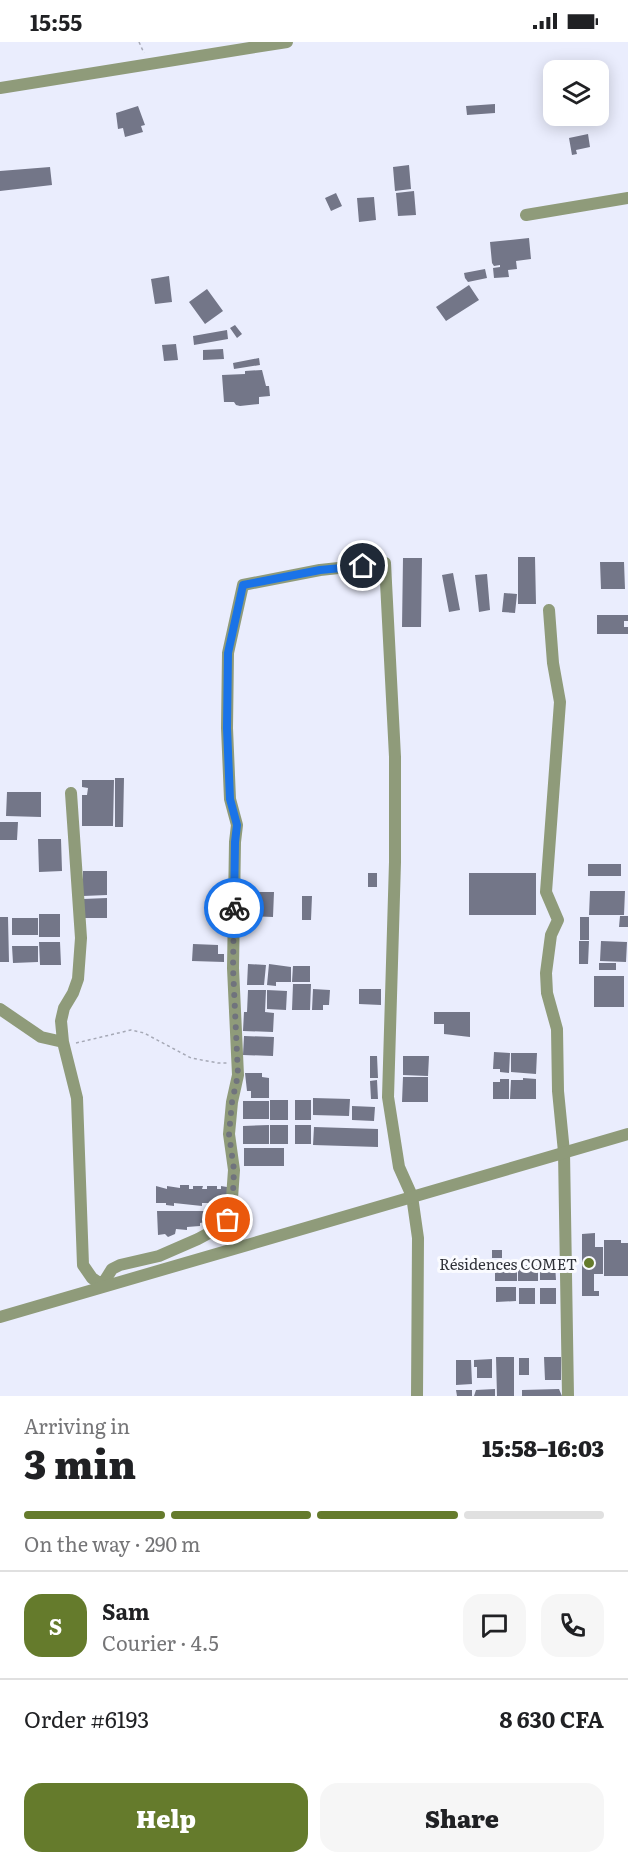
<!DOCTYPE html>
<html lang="en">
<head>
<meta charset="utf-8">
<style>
  body { margin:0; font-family:Literata,serif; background:#f6f6f6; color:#202124; height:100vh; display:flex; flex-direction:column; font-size:22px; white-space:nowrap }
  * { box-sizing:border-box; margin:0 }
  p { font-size:20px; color:#757577 }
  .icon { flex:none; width:33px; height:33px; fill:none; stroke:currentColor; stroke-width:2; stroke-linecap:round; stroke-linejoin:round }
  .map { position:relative; height:1354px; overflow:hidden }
  .sheet { display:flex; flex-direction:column; background:#fff; flex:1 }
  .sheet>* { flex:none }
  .tools { position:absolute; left:543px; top:18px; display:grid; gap:12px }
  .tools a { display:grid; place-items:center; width:66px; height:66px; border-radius:12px; background:#fff; box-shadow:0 3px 15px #0003; font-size:30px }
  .pin { position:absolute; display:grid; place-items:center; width:51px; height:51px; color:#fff; margin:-26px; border:3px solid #fff; border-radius:50%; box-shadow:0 2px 6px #0007 }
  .courier { position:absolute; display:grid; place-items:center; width:60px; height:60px; margin:-30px; border:4px solid #1a73e8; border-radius:50%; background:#fff; color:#222; box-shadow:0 2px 8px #0007 }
  .head em { font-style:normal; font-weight:800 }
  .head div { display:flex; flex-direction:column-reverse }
  .head { display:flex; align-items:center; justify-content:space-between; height:102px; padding:0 24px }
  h1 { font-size:39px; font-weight:800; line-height:45px }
  .bar { display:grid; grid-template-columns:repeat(4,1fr); gap:9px 6px; align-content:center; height:72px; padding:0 24px }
  .bar i { height:8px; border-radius:4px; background:#e0e0e0 }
  .bar .on { background:#657b2c }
  .bar p { grid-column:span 4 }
  .line { display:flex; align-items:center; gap:15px; padding:0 24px; border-top:2px solid #e0e0e0 }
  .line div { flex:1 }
  .round { display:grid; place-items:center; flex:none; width:63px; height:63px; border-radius:18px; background:#f6f6f6 }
  .action { display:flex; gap:12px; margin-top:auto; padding:12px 24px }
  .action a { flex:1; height:69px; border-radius:18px; background:#657b2c; color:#fff; font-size:24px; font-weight:800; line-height:69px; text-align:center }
  .action a+a { background:#f6f6f6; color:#202124 }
  .status { display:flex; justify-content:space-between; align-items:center; height:42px; padding:0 30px; background:#fff; direction:ltr }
  .status svg { height:16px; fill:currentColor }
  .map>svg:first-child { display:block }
  .building { fill:#737688 }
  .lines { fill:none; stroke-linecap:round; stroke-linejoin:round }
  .path { stroke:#a6a9b6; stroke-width:1.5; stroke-dasharray:3 3; stroke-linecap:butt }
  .minor { stroke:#8f9b7a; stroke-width:12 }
  .tertiary { stroke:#8f9b7a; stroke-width:12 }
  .done { stroke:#70737d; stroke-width:6; stroke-dasharray:0 10.8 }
  .route { stroke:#1a73e8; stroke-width:8 }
  .poi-dot { fill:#657b2c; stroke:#fafbff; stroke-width:2 }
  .labels { text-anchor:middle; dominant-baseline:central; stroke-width:6; stroke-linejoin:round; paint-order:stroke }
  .poi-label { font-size:15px; fill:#2f3138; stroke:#fafbff; text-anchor:end }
</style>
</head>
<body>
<div class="status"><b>15:55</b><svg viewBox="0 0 49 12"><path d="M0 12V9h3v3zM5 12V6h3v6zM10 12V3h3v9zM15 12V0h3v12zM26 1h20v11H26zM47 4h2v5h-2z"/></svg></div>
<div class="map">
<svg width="628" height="1354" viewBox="0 0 628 1354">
  <rect width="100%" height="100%" fill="#eaedfd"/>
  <path class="building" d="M495,62v9l-28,2 -1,-9z
    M138,64l7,19 -4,1 2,6 -18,5 -2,-9 -5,1 -2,-16z
    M588,92l2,13 -14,3 1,4 -5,1 -3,-17z
    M409,123l2,24 -16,2 -2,-24z
    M50,125l2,18 -52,6v-20z
    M414,149l2,24 -18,1 -2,-23z
    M336,151l6,13 -11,5 -6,-13z
    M374,155l2,23 -17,2 -2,-24z
    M529,196l2,21 -15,2 1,8 -9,1 1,7 -15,1 -1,-10 7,-1v-2l-6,1 -2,-3 -2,-21z
    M485,227l2,9 -19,4 -3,-4 -1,-5z
    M169,234l3,26 -17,2 -4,-25z
    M469,243l10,15 -33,21 -10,-14z
    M207,247l16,22 -18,13 -16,-22z
    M235,283l7,9 -5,4 -7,-10z
    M227,288l1,9 -34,6 -1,-9z
    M176,302l2,16 -14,1 -2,-16z
    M223,307l1,10 -21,1v-10z
    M259,316l1,7 -26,4 -1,-6z
    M262,328l4,16h3l1,10 -11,1v7l-19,2 -4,-1 -2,-3h-10l-2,-27 23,-1v-3z
    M518,515h17l1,47h-18z
    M403,516h19l-1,69h-19z
    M600,520h24l1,27h-24z
    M453,531l7,37 -11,2 -7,-37z
    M487,532l3,36 -11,2 -4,-37z
    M504,551l13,1 -2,19 -13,-1z
    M597,573h31v6h-4v6h4v7h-31z
    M115,736h9l-1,49h-8z
    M82,738h32l-1,46h-31v-31h5l1,-7 -6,-1z
    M7,750h34v25l-35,-1z
    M0,780h18l-1,18h-17z
    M38,797h23l1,32 -23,1z
    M588,822h33v12h-33z
    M83,829h24v24l-24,1z
    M368,831h9v14h-9z
    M469,831h67v42h-67z
    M590,849h35l-1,24h-35z
    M249,850h25l-1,25 -25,-1z
    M302,854h10l-1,24h-9z
    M107,856v20h-24v-19z
    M39,872h21v23h-21z
    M620,874h8v11h-9z
    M0,875h8l1,45h-9z
    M580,875h9v23h-9z
    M12,876h26v17h-26z
    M579,899h10l-1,23h-9z
    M601,899l26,1 -1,20 -26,-1z
    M39,900h21l1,23h-21z
    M193,902l25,1v9h6v8l-32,-1z
    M12,904h26v16l-25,1z
    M599,921h17v7h-17z
    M248,922l18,1 -2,20h-17z
    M269,922l22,3v15h-15v4l-9,-1z
    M293,924h17v16h-18z
    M594,934h30v31h-30z
    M293,942h18l-1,26h-18z
    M313,947l17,1 -1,15h-6v5h-11z
    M359,947h22v16l-22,-1z
    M248,948h18l-1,22 9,1 -1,19 -30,-1 1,-19h3z
    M267,948l20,1 -1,19 -19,-1z
    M434,970h36v25l-26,-3v-10h-10z
    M244,994l30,1 -1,19 -30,-1z
    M494,1010l16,1 -1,20 -9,-1v-3h-7z
    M511,1011h26l-1,21 -25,-2z
    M370,1014h7l1,22h-8z
    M403,1014h26l-1,20 -25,-1z
    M245,1031h17v4l7,1v20h-18v-7h-4z
    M403,1035h25v25h-26z
    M523,1036l13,1v20h-26l1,-19h12z
    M500,1037h9v20h-16v-17h7z
    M377,1038l1,19h-7l-1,-18z
    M313,1056l37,1 -1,17 -36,-1z
    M270,1058h18v20h-18z
    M295,1058h16v20h-16z
    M243,1059h26v18h-26z
    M352,1064l23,1 -1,14 -22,-1z
    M269,1083v19h-26v-18z
    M270,1083h18v19h-18z
    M295,1083h16v19h-16z
    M314,1085l64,2v18l-65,-2z
    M244,1106h40v18h-40z
    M180,1143h9v4h4v-3h10l-1,3h5v-3h10v3h4v-3l6,1v18h-6l1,-2h-20v3l-28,-3v3l-8,-1v-2h-10v-17l11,3v-3l13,2z
    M157,1169h55l1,12 -6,2 -1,-3 -6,1v3l-13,1v3l-11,-1 -1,5 -7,3 -3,-3 -7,1z
    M595,1191v14h8v27h-9v17h5v5h-17v-62z
    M604,1198h17v3h7v33h-24z
    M492,1208h10v8h-10z
    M540,1222h15l1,16h-16z
    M517,1223v16h-22v-15z
    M518,1223h20v16h-20z
    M496,1245h20v14l-20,1z
    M519,1246h16v16h-16z
    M540,1246h16v16h-16z
    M496,1315h18v39h-17z
    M544,1315h17v23h-16z
    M519,1316h10v17h-10z
    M492,1317v19h-15v-11h-3v-7z
    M456,1318h15l1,24 -16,1z
    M495,1347v7h-21l2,-6z
    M559,1347l3,7h-40v-6z
    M456,1348h16v6h-15z"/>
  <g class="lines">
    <path class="path" d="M139,0l5,11
      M76,1001l55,-13 13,3 47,25 27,5h9"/>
    <path class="minor" d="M0,46l287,-46
      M526,173l102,-17
      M549,568l4,53 7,39 -14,190 12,28 -7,15 -5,38 1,20 10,36 1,62 6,61 4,244
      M71,751l10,145 -3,41 -5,14 -9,15 -3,13 2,21 14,56 6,167 9,13 10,7 10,-16 8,-4 39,-9 39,-17 24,-13 6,-6 3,-8 3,-42 -5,-36 3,-32 6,-27 -5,-107 2,-126 2,-17 -7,-26 -3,-71 1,-75 15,-68 77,-15 65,-7 10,194v105l-7,235 11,70 13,29 6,42 -1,158
      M0,967l41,28 22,5"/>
    <path class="tertiary" d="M0,1275l628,-183"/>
  </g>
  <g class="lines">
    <path class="done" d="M228,1178l5,-27 1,-23 -5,-36 3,-32 6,-27 -5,-107 1,-60"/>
    <path class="route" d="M234,866l1,-66 2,-17 -7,-26 -3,-71 1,-75 15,-68 77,-15 43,-4"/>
  </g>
  <circle class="poi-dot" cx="589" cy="1221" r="6"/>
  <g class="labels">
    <g class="poi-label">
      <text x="577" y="1221">Résidences COMET</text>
    </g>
  </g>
</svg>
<div class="tools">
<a><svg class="icon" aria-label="layers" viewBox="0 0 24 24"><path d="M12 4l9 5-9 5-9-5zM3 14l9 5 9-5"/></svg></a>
</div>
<div class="pin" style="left:228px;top:1178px;background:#ea580c"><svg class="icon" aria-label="bag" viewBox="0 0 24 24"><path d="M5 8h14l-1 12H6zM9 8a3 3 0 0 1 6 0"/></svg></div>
<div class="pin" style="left:363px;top:524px;background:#1f2937"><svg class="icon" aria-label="home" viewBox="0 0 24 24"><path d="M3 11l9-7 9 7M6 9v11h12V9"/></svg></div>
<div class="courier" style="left:234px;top:866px"><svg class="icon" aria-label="bike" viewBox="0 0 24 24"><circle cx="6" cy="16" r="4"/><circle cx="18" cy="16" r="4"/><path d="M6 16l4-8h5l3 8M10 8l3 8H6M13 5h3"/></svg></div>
</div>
<section class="sheet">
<div class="head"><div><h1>3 min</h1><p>Arriving in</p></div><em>15:58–16:03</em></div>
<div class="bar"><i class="on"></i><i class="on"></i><i class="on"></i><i></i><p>On the way · 290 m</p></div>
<div class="line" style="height:108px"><b class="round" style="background:#657b2c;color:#fff">S</b><div><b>Sam</b><p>Courier · 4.5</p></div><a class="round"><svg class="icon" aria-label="chat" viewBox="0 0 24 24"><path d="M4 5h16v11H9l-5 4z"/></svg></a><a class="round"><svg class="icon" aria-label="phone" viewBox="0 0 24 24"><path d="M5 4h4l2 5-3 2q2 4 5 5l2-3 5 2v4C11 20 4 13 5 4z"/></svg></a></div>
<div class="line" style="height:78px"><div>Order #6193</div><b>8 630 CFA</b></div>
<div class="action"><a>Help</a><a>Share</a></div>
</section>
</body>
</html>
